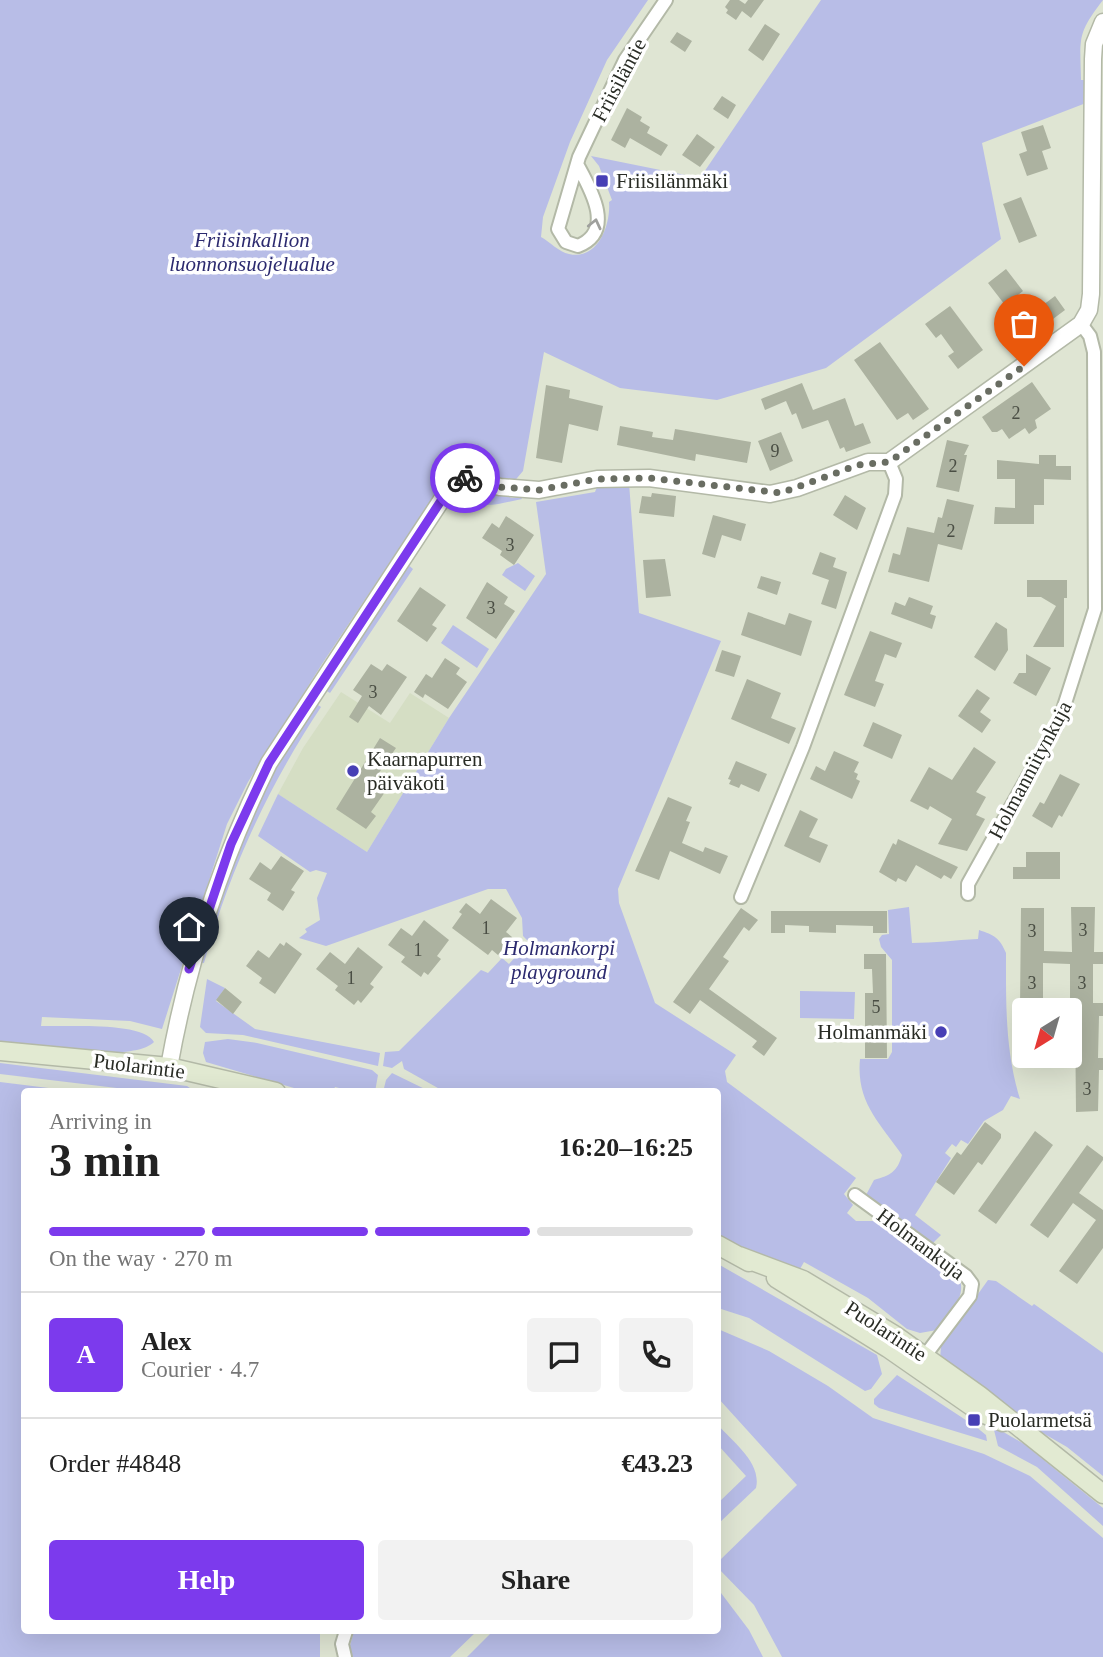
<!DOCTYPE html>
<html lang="en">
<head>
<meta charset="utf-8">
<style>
  body { margin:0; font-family:Georgia,serif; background:#f2f2f2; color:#222; height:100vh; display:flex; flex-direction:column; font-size:26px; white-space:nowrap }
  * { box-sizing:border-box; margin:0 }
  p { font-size:23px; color:#767676 }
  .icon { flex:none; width:38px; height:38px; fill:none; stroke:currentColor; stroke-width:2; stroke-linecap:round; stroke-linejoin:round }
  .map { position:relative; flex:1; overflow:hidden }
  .panel { position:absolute; left:21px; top:1088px; width:700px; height:546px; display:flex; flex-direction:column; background:#fff; border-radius:7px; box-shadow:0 7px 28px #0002 }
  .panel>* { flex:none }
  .needle { width:46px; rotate:217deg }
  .tools { position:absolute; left:1012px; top:998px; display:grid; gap:14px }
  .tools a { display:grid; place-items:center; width:70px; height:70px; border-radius:7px; background:#fff; box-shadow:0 7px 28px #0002; font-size:35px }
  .pin { position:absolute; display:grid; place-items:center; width:60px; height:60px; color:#fff; margin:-72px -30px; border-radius:50% 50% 50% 0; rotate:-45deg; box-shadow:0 0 7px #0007 }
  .pin .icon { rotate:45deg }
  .courier { position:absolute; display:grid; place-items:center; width:70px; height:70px; margin:-35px; border:5px solid #7c3aed; border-radius:50%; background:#fff; color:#222; box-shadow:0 2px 9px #0007 }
  .headline em { font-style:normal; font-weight:600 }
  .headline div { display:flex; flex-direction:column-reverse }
  .headline { display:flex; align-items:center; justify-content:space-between; height:119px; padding:0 28px }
  h1 { font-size:46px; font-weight:600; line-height:52px }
  .bar { display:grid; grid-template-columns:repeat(4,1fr); gap:10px 7px; align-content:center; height:84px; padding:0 28px }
  .bar i { height:9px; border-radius:5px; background:#e0e0e0 }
  .bar .on { background:#7c3aed }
  .bar p { grid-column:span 4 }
  .line { display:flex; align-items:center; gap:18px; padding:0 28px; border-top:2px solid #e0e0e0 }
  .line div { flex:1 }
  .round { display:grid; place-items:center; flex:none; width:74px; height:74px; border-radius:7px; background:#f2f2f2 }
  .button { display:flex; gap:14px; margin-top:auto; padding:14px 28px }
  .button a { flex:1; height:80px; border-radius:7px; background:#7c3aed; color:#fff; font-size:28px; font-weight:600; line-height:80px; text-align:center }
  .button a+a { background:#f2f2f2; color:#222 }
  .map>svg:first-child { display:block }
  .built { fill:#d5dec4 }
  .green { fill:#b8bde7 }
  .building { fill:#acb2a0 }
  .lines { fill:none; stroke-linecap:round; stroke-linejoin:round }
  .minor-casing { stroke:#b3b9a7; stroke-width:16 }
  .tertiary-casing { stroke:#b3b9a7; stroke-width:19 }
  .secondary-casing { stroke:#b3b9a7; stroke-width:21 }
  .minor { stroke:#fff; stroke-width:12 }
  .tertiary { stroke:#fff; stroke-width:16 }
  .secondary { stroke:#e2ead2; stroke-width:18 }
  .oneway { stroke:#9fa09d }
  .done { stroke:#696d62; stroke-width:7; stroke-dasharray:0 12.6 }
  .route { stroke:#7c3aed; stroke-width:9 }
  .poi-dot { fill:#473fb5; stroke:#fff; stroke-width:2.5 }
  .labels { text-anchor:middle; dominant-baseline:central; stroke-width:7; stroke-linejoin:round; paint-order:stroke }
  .number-label { font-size:18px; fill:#4a4e44 }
  .street-label { font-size:21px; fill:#292c25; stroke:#fff }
  .poi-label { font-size:21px; fill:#292c25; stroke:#fff; text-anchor:start }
  .park-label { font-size:21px; font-style:italic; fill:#2c2a6f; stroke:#fff }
</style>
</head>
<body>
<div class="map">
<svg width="1103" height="1657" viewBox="0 0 1103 1657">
  <rect width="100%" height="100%" fill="#dfe5d3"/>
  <path class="built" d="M341,692l49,31 20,-30 39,25 -82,134 -89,-58 25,-46z"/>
  <path class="green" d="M0,0h648l-41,60 -37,82 -27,75 -2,20c9,5 18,15 28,17 29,7 42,-30 40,-52l3,-2 -13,-34 -8,-10 109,22 121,-178h282c-26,34 -23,37 -22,80h5v23l-104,40 19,96 -175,129 -109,32 -97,-12 -76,-36 -21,119 -11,13 -14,-3 -27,-14 -15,6 -14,11 -120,180 -74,118 -21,42 -65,205 -32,-8 -88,-4 -1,9c24,1 102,-5 113,16 -20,21 -123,6 -154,3z
    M629,483l10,130 82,28 -103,248 1,14 36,100 81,52 -11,16 2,11 129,96 -12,16 9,11 -6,8 9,8h27l75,55c11,20 -9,37 -21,54l-17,3 -13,-4 -39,-31 -64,-36 -4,7 -48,-16 -34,-18v-143h-273l-41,-23 -2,-8 -10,7 -9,-2 2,-14 14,-1 82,-81 7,3 14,-15 7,6 20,-22 -6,-6 -1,-18 -16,-29h-18l-162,57 -27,-8 8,-6 -2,-3 15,-9 -3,-22 10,-25 -11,-3 -6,2 -52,-36 20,-42 89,58 82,-134 97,-144 -10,-72 59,-10 3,-8z
    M470,485l42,13 9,-1 1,2c-22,4 -48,15 -63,-9z
    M406,563l7,6 -83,124 -7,-4z
    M518,563l17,13 -10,15 -23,-16 4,-6z
    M453,625l36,24 -12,19 -36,-25z
    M318,705l3,2c-53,80 -92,164 -117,256l-8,-1 57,-157 57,-97z
    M909,907l3,36c23,0 43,-3 66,-4l1,-9c15,5 21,8 27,23 0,50 -1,98 14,146l-9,-3 -8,14 -19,11 -16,23 -7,-4 -5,7 -4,-3 -7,9 6,5 -36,57 26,20 -8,8 -67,-48 8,-15c17,-5 23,-8 28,-25 -23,-33 -46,-53 -42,-96h28l4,-7v-92l-11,-13 -2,-8 3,-4 7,-1 -1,-24z
    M207,979l18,9 -9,13 39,28 125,24 -2,13 -135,-31 -37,-2 -6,-6z
    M800,991l55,1 -1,27 -54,-1z
    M228,1039l29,4 115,27 6,5 -3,17h-20l-20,-5 -2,5 -39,-4 -88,-26 -3,-9 2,-11z
    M0,1063l187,23 9,6h-46l-150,-18z
    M392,1073l39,19h-48l3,-12z
    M0,1082l81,10h-57v539h296v26h-320z
    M718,1264l159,91 5,19 -11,15 -6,2 -116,-73 -31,-10z
    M988,1280l8,1 36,25 2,-2 69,49v123l-36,-29 -33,-19 -94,-68 1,-14z
    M718,1329l51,22 59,35 45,32 111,36 46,22 73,62v119h-321l-28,-52 -36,-37v-6l79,-77 -79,-87z
    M897,1375l78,51 11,9 1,6 -108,-33 -5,-4v-5z
    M718,1425c15,17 44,38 38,63l-38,36v-21l28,-27 -28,-31z
    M993,1426l31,18 79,64v18l-66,-59 -39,-21z
    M718,1589l31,41 14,27h-296l26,-26h225z
    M354,1631h123l-27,26h-97l-4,-8z"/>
  <path class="building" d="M730,0h9l6,4 3,-4h16l-13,18 -9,-7 -6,9 -10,-7 2,-3 -3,-3z
    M765,24l15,10 -17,27 -15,-11z
    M677,32l15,9 -7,11 -15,-10z
    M722,96l14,9 -8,14 -15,-10z
    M627,108l15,9 -2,4 10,6 -3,6 21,12 -7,11 -31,-18 -5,10 -14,-8z
    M1043,125l8,23 -9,3 6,18 -21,7 -8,-22 8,-3 -6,-19z
    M697,134l18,13 -15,20 -18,-12z
    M1021,197l16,39 -18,7 -16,-39z
    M1006,269l17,22 -5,4 9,13 -9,7 -9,-13 -4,3 -17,-22z
    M1055,296l10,14 -16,12 -10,-14z
    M950,306l33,44 -25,19 -10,-13 6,-4 -13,-18 -5,4 -11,-14z
    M880,342l49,67 -16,11 -5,-7 -11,7 -43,-60z
    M1032,382l19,27 -16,11 2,8 -8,6 -4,-6 -16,11 -7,-10 -5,3h-5l-10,-15z
    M802,383l11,27 32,-12 10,28 8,-3 8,20 -25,9 -2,-5 -4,2 -12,-29 -26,9 -6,-16 -4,2 -6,-14 -21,9 -4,-11z
    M546,385l24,5 -1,8 34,8 -5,25 -29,-7 -7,39 -26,-5z
    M620,426l33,6 -1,5 21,3 2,-11 76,13 -4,21 -51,-9 -1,7 -78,-16z
    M781,432l12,29 -23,10 -12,-30z
    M947,440l22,5 -5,10h3l-8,37 -23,-5z
    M1039,455h17v11h15v14l-27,-1v26h-10v19h-40l1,-17 20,1v-29h-18v-19l42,4z
    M652,493l24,3 -2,21 -35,-4 3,-17 9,1z
    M845,495l21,13 -9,22 -24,-15z
    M947,499l27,6 -12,45 -24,-6 -9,38 -41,-10 5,-19 7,2 7,-28 27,6 4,-16 4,1z
    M713,515l33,9 -5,17 -19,-6 -7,23 -13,-4z
    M506,516l28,19 -20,30 -14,-10 2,-4 -20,-13 10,-15 7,5z
    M820,552l16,6 -3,9 14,5 -11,37 -15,-5 8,-24 -17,-6z
    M665,559l6,37 -25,2 -3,-38z
    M761,576l20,6 -4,13 -20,-7z
    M1027,580h40v18h-3v49h-31l23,-41 -15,-9h-14z
    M487,582l21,15 -4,7 11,7 -19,28 -30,-21z
    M420,587l26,18 -14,20 5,3 -10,14 -30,-21z
    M909,597l24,9 -3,8 6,2 -4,13 -41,-15 4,-12 10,4z
    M748,612l37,13 4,-12 23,8 -11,35 -60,-21z
    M996,622l11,7 1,21 -13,21 -21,-14z
    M870,631l32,12 -6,15 -11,-4 -10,27 9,3 -9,23 -31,-12z
    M722,650l19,6 -7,21 -19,-6z
    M1026,654l25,14 -15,28 -23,-13 6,-10h7z
    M445,658l15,10 -4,6 11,8 -19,27 -23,-15 -2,4 -9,-6 12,-18 6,4z
    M371,664l11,7 5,-7 20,13 -26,38 -12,-9 -11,17 -9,-6 13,-21 -9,-6z
    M747,679l34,14 -10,25 25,10 -7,16 -58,-25z
    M977,689l13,9 -10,14 11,8 -9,13 -24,-17z
    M873,722l29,13 -10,24 -29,-13z
    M380,738l16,10 -24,35 13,9 -14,20 5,4 -10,13 -30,-20z
    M974,747l22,15 -20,30 10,5 -10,18 9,4 -18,32 -29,-7 14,-25 -22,-13 -2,4 -18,-9 19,-34 23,13z
    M834,751l25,11 -5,10 4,2 -2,5 4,2 -8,18 -42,-20 6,-13 9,5z
    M736,761l31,13 -8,18 -18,-8 -2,4 -10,-4 2,-4 -3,-1z
    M1060,774l20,10 -18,33 -3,-2 -7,13 -20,-12 8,-14 4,2z
    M668,797l24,10 -6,14 4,1 -8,21 21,9 2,-5 23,9 -8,18 -50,-23 -11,29 -24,-9z
    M800,810l18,9 -9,18 19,8 -8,18 -36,-17z
    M898,839l60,28 -7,12 -7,-4 -3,4 -25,-14 -10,17 -8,-4 -2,4 -17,-10 14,-29 3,2z
    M1026,852h34v27h-47v-12h13z
    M281,856l23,15 -13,19 4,2 -12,19 -16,-11 4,-7 -22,-14 11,-17 11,8z
    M491,899l26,19 -11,14 6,5 -14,18 -6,-5 -4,5 -36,-27 10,-14 -3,-2 7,-9 14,11z
    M1071,907h24l-1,45h9v12h-10v39h10v13h-4l-1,42h5v12h-4l-1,41 -22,1 -1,-102h-5v-46l-27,-1v43h-23l1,-98h23v43l28,1z
    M741,908l17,12 -9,11 -5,-4 -21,30 6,4 -20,28 68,49 -13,18 -12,-9 5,-6 -57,-41 -10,14 -17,-12z
    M771,911h116v22h-14v-7l-37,-1v8l-27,-1v-6l-24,-1v8h-14z
    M424,920l25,20 -12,16 4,3 -13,16 -4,-3 -3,5 -20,-15 4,-5 -17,-12 13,-17 11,8z
    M286,942l16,12 -27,40 -16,-11 3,-5 -16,-12 12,-16 11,8 11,-15 4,3z
    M358,947l25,20 -13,17 4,3 -13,16 -3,-3 -4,5 -19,-15 3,-4 -22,-17 14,-17 15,12z
    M864,954h22l1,104h-22v-65h8l-1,-24h-8z
    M225,988l17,14 -9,12 -17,-14z
    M985,1122l16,12v4l-19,27 -4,-3 -24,33 -18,-13 21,-30 4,3z
    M1035,1131l18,14 -57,79 -18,-13z
    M1087,1145l16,12v3l-24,33 24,17v38l-26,36 -18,-13 37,-51 -23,-17 -25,35 -18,-13z"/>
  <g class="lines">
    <g class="minor-casing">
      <path id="minor" d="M577,164c13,24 39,67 1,82l-12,-4 -8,-13 21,-72 46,-97 41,-60
        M968,894v-10l92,-165 35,-110 -1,-257 -4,-16 -9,-12
        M741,897l62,-150 92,-252 1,-16 -7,-17
        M855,1195l111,81 6,8 -2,12 -49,65
        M345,1657l-3,-13 4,-13"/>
    </g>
    <g class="tertiary-casing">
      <path id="tertiary" d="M169,1067c19,-106 52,-207 100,-304l183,-279 13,-6 35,9 39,3 58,-11 52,-1 121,16 27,-6 71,-26h21l192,-138 8,-14 2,-16 2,-235 1,-15 9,-22"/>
    </g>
    <g class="secondary-casing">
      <path id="secondary" d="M0,1051l169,16 107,25
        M718,1245l31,17
        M739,1256l64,24 93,56 83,59 124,99
        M776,1278l112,70 92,64 23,10"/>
    </g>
    <use href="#minor" class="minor"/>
    <use href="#tertiary" class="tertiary"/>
    <use href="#secondary" class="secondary"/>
  </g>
  <defs><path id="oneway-chevron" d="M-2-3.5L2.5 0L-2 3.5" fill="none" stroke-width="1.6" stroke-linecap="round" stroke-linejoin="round" transform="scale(1.75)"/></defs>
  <use class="oneway" href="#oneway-chevron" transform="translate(595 224) rotate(-77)"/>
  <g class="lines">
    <path class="done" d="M465,478l35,9 39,3 58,-11 52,-1 132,15 77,-28 31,-3 135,-96"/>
    <path class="route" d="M189,969l42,-125 38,-81 183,-279 13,-6"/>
  </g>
  <g class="poi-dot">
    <rect x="595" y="174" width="14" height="14" rx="3.5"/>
    <circle cx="353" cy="771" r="7"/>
    <circle cx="941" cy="1032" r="7"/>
    <rect x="967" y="1413" width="14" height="14" rx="3.5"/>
  </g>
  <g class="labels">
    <g class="number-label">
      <text x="1016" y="413">2</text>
      <text x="775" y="451">9</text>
      <text x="953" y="466">2</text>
      <text x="951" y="531">2</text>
      <text x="510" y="545">3</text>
      <text x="491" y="608">3</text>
      <text x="373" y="692">3</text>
      <text x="486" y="928">1</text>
      <text x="1083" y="930">3</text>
      <text x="1032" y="931">3</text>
      <text x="418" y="950">1</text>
      <text x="351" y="978">1</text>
      <text x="1032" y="983">3</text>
      <text x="1082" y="983">3</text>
      <text x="876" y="1007">5</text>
      <text x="1087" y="1089">3</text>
    </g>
    <g class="street-label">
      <text transform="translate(619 80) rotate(-62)">Friisiläntie</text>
      <text transform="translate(1030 770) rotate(-62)">Holmanniitynkuja</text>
      <text transform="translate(139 1066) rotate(7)">Puolarintie</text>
      <text transform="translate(921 1244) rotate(37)">Holmankuja</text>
      <text transform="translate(886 1331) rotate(33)">Puolarintie</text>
    </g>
    <g class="poi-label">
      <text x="616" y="181">Friisilänmäki</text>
      <text x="367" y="759">Kaarnapurren<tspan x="367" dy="24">päiväkoti</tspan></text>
      <text x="927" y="1032" text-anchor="end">Holmanmäki</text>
      <text x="988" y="1420">Puolarmetsä</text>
    </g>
    <g class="park-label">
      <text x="252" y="240">Friisinkallion<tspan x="252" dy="24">luonnonsuojelualue</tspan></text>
      <text x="559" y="948">Holmankorpi<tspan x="559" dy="24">playground</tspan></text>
    </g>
  </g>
</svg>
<div class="tools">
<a><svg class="needle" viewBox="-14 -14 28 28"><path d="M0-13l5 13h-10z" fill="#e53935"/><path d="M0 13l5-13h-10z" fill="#767676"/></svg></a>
</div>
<div class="pin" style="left:1024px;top:366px;background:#ea580c"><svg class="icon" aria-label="bag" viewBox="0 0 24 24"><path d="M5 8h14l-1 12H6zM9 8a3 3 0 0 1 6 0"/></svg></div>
<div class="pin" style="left:189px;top:969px;background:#1f2937"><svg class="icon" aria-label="home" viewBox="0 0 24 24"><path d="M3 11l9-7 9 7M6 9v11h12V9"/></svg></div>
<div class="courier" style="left:465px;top:478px"><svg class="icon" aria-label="bike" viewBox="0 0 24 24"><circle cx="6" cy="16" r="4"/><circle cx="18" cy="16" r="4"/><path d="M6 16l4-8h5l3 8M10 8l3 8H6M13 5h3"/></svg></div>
<section class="panel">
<div class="headline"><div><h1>3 min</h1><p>Arriving in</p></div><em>16:20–16:25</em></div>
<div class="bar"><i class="on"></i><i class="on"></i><i class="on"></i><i></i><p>On the way · 270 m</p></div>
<div class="line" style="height:126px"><b class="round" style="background:#7c3aed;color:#fff">A</b><div><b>Alex</b><p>Courier · 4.7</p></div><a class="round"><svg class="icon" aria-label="chat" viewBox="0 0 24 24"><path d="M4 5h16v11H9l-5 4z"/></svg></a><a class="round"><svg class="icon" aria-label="phone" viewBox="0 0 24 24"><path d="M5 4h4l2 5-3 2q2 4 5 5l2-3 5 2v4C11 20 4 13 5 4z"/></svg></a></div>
<div class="line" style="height:91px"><div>Order #4848</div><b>€43.23</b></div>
<div class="button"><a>Help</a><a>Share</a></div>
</section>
</div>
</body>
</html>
